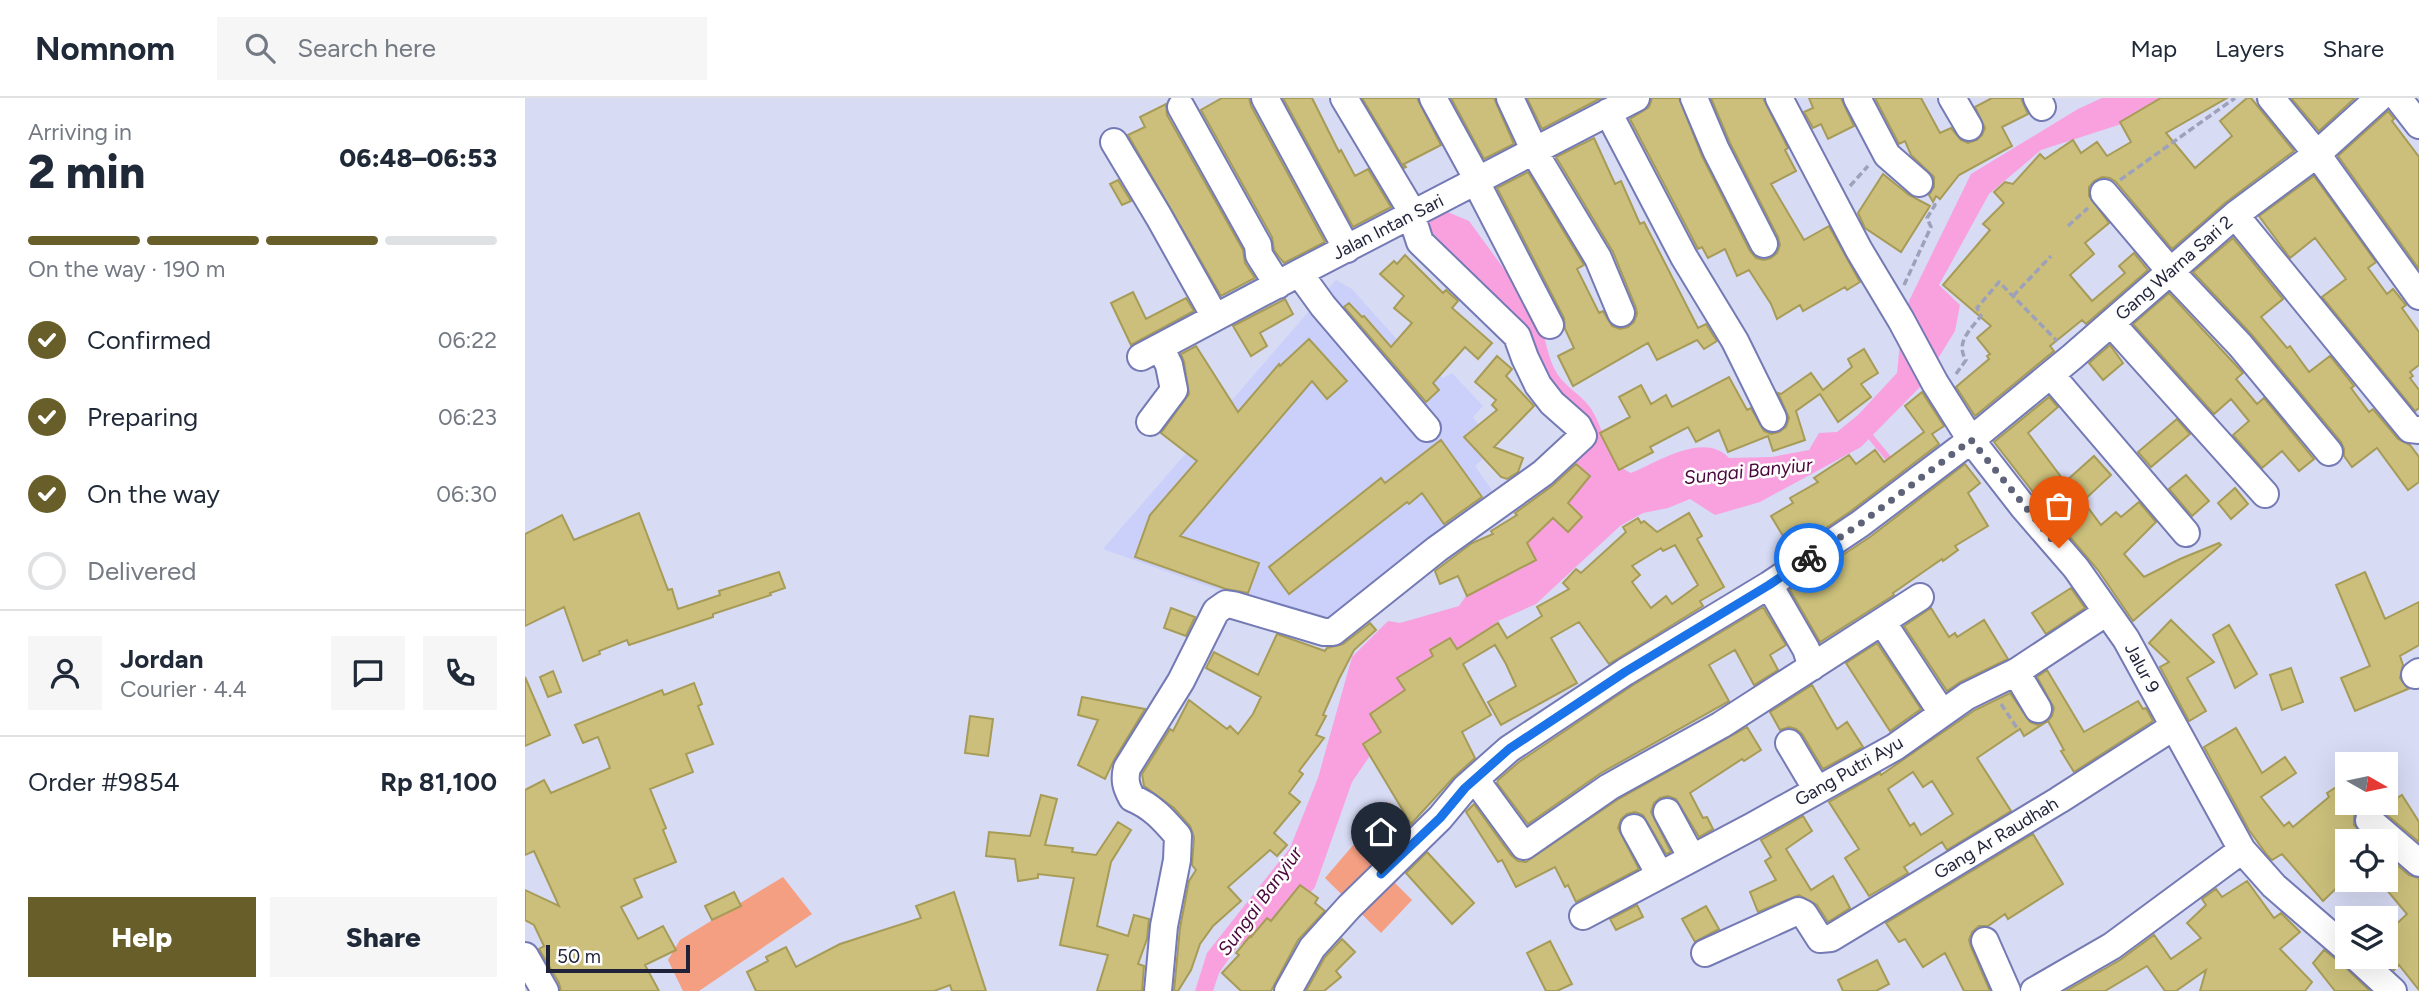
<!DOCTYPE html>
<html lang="en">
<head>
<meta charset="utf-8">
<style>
  body { margin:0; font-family:Figtree,sans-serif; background:#f6f6f7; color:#1f2937; height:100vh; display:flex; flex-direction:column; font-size:26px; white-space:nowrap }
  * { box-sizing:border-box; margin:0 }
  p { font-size:23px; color:#747a83 }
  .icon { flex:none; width:38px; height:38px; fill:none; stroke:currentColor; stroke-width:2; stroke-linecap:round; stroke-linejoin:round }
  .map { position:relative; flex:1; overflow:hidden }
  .panel { display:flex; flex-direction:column; background:#fff; width:525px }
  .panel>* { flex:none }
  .needle { width:46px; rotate:99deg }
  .controls { position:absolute; left:1810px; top:654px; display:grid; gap:14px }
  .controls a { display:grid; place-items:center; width:63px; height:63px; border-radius:0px; background:#fff; box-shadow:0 7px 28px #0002; font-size:35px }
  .scale { position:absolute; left:21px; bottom:18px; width:144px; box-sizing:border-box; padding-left:7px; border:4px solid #1f2239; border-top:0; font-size:19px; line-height:24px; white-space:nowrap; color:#1f2239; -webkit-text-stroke:5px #fdfdfd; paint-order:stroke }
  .pin { position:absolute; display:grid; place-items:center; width:60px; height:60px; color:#fff; margin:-72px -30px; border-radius:50% 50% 50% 0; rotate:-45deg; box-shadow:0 0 7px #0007 }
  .pin .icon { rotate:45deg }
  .courier { position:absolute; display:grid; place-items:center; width:70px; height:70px; margin:-35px; border:5px solid #1a73e8; border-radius:50%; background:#fff; color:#222; box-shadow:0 2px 9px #0007 }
  .headline em { font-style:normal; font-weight:800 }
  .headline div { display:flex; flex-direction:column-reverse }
  .headline { display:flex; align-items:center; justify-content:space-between; height:119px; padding:0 28px }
  h1 { font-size:46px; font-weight:800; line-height:52px }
  .bar { display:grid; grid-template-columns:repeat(4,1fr); gap:10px 7px; align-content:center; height:84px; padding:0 28px }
  .bar i { height:9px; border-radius:5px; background:#e0e1e3 }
  .bar .current { background:#675e2a }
  .bar p { grid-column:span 4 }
  .line { display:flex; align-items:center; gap:18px; padding:0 28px; border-top:2px solid #e0e1e3 }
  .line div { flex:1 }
  .round { display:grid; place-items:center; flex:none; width:74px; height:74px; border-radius:0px; background:#f6f6f7 }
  ol { padding:0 28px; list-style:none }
  li { display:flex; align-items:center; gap:21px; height:77px }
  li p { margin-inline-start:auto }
  li .icon { padding:7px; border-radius:50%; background:#675e2a; color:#fff; stroke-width:4 }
  li:last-child { color:#747a83 }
  li i { width:38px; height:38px; border:4px solid #e0e1e3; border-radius:50% }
  .action { display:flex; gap:14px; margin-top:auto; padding:14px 28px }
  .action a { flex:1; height:80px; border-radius:0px; background:#675e2a; color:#fff; font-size:28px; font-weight:800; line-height:80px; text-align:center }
  .action a+a { background:#f6f6f7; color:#1f2937 }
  header { display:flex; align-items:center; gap:42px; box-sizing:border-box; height:98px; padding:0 35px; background:#fff; border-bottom:2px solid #e0e1e3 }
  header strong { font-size:33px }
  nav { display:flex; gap:38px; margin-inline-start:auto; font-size:24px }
  .search { width:490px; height:63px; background:#f6f6f7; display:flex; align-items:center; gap:18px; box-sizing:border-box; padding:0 24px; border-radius:0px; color:#747a83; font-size:26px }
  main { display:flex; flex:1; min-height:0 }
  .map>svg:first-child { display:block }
  .built { fill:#cad0fa }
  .green { fill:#f49e82 }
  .water { fill:#f8a1de }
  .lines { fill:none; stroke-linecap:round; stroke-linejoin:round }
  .stream { stroke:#f8a1de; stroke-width:6 }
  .building { fill:#cbbf7b; stroke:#a79b58; stroke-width:2; fill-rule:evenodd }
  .minor-casing { stroke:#747ab4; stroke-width:30 }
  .path { stroke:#9da1b9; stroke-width:3.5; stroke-dasharray:7 3.5; stroke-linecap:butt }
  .minor { stroke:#fff; stroke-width:26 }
  .done { stroke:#5f637a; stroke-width:7; stroke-dasharray:0 12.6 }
  .route { stroke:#1a73e8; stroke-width:9 }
  .labels { text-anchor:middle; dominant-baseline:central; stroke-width:5; stroke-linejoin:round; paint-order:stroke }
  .street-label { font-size:18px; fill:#1f2239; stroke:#fdfdfd }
  .water-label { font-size:19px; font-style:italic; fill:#4a073b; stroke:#fdfdfd }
</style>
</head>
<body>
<header>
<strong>Nomnom</strong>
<div class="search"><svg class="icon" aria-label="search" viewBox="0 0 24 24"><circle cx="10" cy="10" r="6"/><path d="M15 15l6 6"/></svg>Search here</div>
<nav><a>Map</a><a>Layers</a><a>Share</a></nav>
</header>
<main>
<section class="panel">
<div class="headline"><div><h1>2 min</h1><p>Arriving in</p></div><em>06:48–06:53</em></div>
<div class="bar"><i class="current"></i><i class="current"></i><i class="current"></i><i></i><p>On the way · 190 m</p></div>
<ol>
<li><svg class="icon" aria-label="check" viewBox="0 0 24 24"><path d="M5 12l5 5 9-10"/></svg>Confirmed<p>06:22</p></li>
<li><svg class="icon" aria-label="check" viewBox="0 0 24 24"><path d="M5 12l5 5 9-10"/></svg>Preparing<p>06:23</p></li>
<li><svg class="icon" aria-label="check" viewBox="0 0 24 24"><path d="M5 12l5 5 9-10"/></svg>On the way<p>06:30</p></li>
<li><i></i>Delivered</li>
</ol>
<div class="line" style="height:126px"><a class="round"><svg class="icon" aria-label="person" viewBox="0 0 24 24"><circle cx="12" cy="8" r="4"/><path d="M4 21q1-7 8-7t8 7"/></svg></a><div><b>Jordan</b><p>Courier · 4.4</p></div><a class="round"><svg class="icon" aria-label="chat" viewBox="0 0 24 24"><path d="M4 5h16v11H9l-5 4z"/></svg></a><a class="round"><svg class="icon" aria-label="phone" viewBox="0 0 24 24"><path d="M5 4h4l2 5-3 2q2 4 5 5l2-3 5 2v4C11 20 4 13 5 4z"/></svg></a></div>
<div class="line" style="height:91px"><div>Order #9854</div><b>Rp 81,100</b></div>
<div class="action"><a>Help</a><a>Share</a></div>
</section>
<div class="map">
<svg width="1894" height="893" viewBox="0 0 1894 893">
  <rect width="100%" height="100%" fill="#d7dbf4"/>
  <path class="built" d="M811,182l16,9 56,63 8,-4 27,30 9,-5 31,33 -10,11 23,30 -21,19 19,27 -174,133 -217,-77z"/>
  <path class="green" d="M865,704l21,29 -33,35 34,34 -31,33 -56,-55z
    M258,779l29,37 -113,77h-16l-15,-31 12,-20z"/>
  <path class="water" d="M1577,0h87l-15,9 -133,43 -52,44 -50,91 21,20 -5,26 -34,55 -60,61 -101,55 -45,13 -25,-16 -22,9 -25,5 -23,13 -84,78 -38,17 -40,33 -76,84 -30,44 -37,105 -9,11 -30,24 -39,25 -18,26 -6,18h-18l12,-38 83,-105 28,-70 34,-121 36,-36 12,2 59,-17 7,-10 15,-35 52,-47 50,-61 -43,-77 -18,-49 -101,-106 22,-11 26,11 68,93c9,20 9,43 21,61 8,12 23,20 31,31 16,21 17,56 42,67 27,-11 73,-42 98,-15l43,-1 37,-7 10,-17 18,-1 21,-17 39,-42 3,-30 9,-42 62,-127 107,-65z"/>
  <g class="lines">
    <path class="stream" d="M1345,338l37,45"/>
  </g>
  <path class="building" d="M697,0h27l2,8 74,136 -41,21 -5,-6 -5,-7 -2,-13 -71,-127z
    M758,0h29l27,54 2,-2 14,26 13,-7 23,38 -38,20z
    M837,0h55l24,47 -37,19 2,3 -2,1z
    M926,0h43l20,46 -30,15z
    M1002,0h74l-59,31z
    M1127,0h27l23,58 48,95 6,7 8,2 7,-2 6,-5 3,-8 -2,-8 -48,-94 -19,-45h52l25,50 -3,2 11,21 -25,13 33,56 25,-14 31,56 -13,8 -2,-3 -42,24 -3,-6 -23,14 -6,-15 -22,-34 -12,6 -12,-27 -17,9 -6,-11 -4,2 -68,-130 19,-12z
    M1284,0h32l13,28 -26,13 -7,-15 -8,4 -9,-16 9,-4z
    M1350,0h46l19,35 11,-5 10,12 7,3 9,-3 5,-5 3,-7 -10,-21 17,-9h29l7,16 -26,13 10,19 -53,29 -19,24 -4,-3 -3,6 -4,-7 5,-8v-10l-23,-22 -6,-14 -6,3z
    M1636,0h66l-61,35 29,35 37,-32 -12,-15 27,-23h4l43,53 -69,52 -53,46 -56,-67 -6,-4 -8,-1 -8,4 -5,6v9l20,27 -24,20 9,11 -24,21 22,26 33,-28 -6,-7 15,-13 14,17 -62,54 -4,-4 -32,26 4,5 -79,65 -19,-29 33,-28 -2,-3 3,-2 -13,-16 14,-12 -48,-41 47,-55 -7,-6 21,-21 -10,-11 11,-10 8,2 27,-30 5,5 28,-19 8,13 16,-11 10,14 24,-14 -11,-20z
    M1766,0h64l-36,33z
    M641,6l1,11 76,135 2,13 10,15 -34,18 -93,-161 17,-8 -5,-10z
    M1863,13l6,8 -2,2 27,36v112l-81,-113z
    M1069,40l21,46 6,-3 19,43 4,-2 54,106 8,-4 11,17 -13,8 -7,-9 -40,20 -9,-17 -75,43 -15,-30 16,-8 -9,-19 -1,-11 -67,-130 31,-16 56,93 -7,4 22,44 4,-2 9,15 8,3 8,-2 6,-5 3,-8 -1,-6 -23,-56 -57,-95z
    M1358,76l26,21 21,11 -29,46 -36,-24 -7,-15z
    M1789,78l62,86 -8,6 19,26 6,-5 13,16 -4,3 17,24v33l-9,7 3,4 -3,2 9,12v18l-4,3 -93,-114 24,-18 -31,-41 -25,20 -31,-42z
    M593,82l13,21 -9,4 -12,-21z
    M1708,140l50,61 -22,18 26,31 3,-2 19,26 21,-16 24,30 -3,2 18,24 4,-3 25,30 12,6 9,12v25l-11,8 -31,-42 -25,19 -8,-11v-7l-3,-7 -89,-107 -59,-63z
    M880,157l38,38 3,-3 12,11 -6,7 40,35 -14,16 -13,-12 -32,36 6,7 -13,12 -82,-95 5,-4 13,14 2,-1 27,31 21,-24 -18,-15 10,-12 -24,-22 14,-13 3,3z
    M608,194l13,27 40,-21 8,13 -63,34 -20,-42z
    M1644,195l74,80 -7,6 21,25 7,-6 50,61 -15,12 -17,-20 -20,17 -29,-33 16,-14 -18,-22 -17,15 -81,-90z
    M760,201l8,15 -33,19 7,13 -16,10 -18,-30z
    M784,241l38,42 -20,18 -15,-18 -132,155 79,27 -11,30 -22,-4 -91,-32 15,-42 47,-54 -36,-28 28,-39 -5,-32 -3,-8 15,-8 42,66 41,-48 1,2z
    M1585,247l13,18 -20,17 -14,-17z
    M1339,251l14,24 -17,11 10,13 -33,25 -18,-28 -24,17 9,29 -32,11 -5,-15 -40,16 -9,-22 -23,12 -8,-15 -38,20 3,5 -34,18 -19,-37 30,-16 -11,-20 22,-12 10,19 15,-9 6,12 57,-30 18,33 4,-2 13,23 7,3 8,-2 7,-5 3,-9 -11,-25 3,1 30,-21 12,17 29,-23 -4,-8z
    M972,258l15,13 -6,7 28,30 -40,41 29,11 -5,14 -11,7 -6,-2 -37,-40 33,-27 -5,-5 4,-5 -21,-18z
    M1397,294l22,34 -12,8 7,10 -88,67 -59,40 -21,-35 22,-13 -3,-5 28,-16 -4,-4 35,-23 7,9 19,-14 9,12 40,-30 -19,-26z
    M1524,299l9,10 -30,26 37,49 29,-26 17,19 -28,26 18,24 15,-13 5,5 18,-15 17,20 -32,32 20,23 36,-18 39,-16 2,2 -88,76 -35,-51 -55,-65 -49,-63z
    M1652,321l13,15 -39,33 -13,-15z
    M916,342l41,57 -38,27 -22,-31 -13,11 -2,-2 -118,92 -20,-27 112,-89 4,5z
    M1051,366l14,12 -22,27 14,14 -14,15 -15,-14 -26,25 9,17 -69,36 -9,-20 -18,8 -5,-13 37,-28 21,-9 -2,-3 26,-16 -2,-2 37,-27z
    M1440,366l15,19 -12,10 20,33 -33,20 3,4 -15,11 -1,-2 -49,34 1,2 -74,47 -30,-52 80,-53z
    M1661,377l23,26 -17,15 -23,-27z
    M1710,390l13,16 -17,15 -13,-16z
    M114,415l29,77 4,-1 6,20 42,-14 -1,-4 60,-19 6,16 -15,5 1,2 -58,19v3l-84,28 -2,-5 -28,11 1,3 -17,7 -19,-54 -39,19v-92l37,-19 12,25z
    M1164,415l13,23 -5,3 27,48 -24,14 3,5 -94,58 -30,-42 -28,16 26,45 -76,42 -13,-23 28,-16 -10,-22 -11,-19 -32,19 28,51 -29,17 13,26 -22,20 -42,46 -48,-80 18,-12 -11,-18 35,-24 -8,-12 36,-22 -3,-6 20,-12 7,11 41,-26 9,15 35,-22 -5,-9 32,-18 -6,-6 13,-14 5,4 45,-41 -3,-5 15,-9 3,5 3,-2 13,11zM1150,447l23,40 -26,19 -6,-8 -15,12 -19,-26 8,-7 -8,-9 29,-18 2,3z
    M1840,474l20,47 34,-17v43l-19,11 3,9 -3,13 8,11 -53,22 -14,-33 29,-12 -34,-81z
    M1546,490l14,20 -39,26 -14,-21z
    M1238,509l23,38 -16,10 8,15 -24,15 -19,-35 -26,15 20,36 -128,72 -73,51 -31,-41 1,-3 21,-18 114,-77z
    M646,510l24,9 -9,19 -22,-8z
    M1406,510l18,29 6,-4 2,4 27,-17 24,39 -48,23 -13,9 -43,-65z
    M1646,522l43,42 -27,16 19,33 -17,10 -29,-54 9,-5 -20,-19z
    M845,525l6,7 -22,20 -15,29 -16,36 3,1 -10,19 8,3 -25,33 4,3 -14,19 11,9 -26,31 13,12 -10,11 -7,-6 -42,37 13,14 -28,25 -13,18 -9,26 -13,21h-4l6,-63 9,-47 7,-11 -4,-5 2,-28 -4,-11 -16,-18 -30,-22 -2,-12 28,-45 3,2 16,-31 38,29 3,-3 8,8 15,-20 8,-17 -55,-29 8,-16 44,23 19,-41 48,17 2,-3 16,-4z
    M1704,527l28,49 -22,14 -22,-53z
    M1352,545l44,66 -31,22 -44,-68z
    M1766,570l12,34 -21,8 -12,-35z
    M1522,572l37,62 54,-31 5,8 3,-1 7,13 -79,51 -13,-21 3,-1 -16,-29 -24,15 -4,-7 -43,29 34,53 -64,39 -5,-8 -38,25 4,6 -39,23 -24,-38 14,-9 -30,-47 51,-29 1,2 94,-65 35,-17 20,29 8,3 9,-3 5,-6 2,-8 -17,-31zM1388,674l10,15 9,-6 21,33 -32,21 -7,-12 -4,3 -22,-37z
    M28,573l8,21 -13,5 -8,-20z
    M0,579l25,58 -25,11z
    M169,585l8,21 -4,2 15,38 -27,10 7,18 -43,17 16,39 -3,2 13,32 -42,17 8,18 -21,10 17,32 25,-13 13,24 -31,15 14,26h-98l-2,-8 -20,-34 5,-3 -10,-21 -9,-5v-30l34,16 -25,-55 -9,4v-65l19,-10 7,13 59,-25 -12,-31 -15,6 -8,-18 87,-35 2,5z
    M1287,587l25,44 10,-7 16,25 -40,22 -21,-35 -6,-5 -7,-2 -9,3 -10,-18z
    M557,599l63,12 -31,51 -9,19 -27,-14 20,-45 -20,-5z
    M445,618l23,3 -5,37 -23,-3z
    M1222,629l14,23 -17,11 -2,-2 -52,34 13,25 4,-1 6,12 -14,8 -23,-38 -8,-3 -8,2 -6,5 -3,9 20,40 -5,2 -23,-39 -8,-3 -8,2 -6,5 -3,9 21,41 -63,33 -8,-17 -3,2 -10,-20 -39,20 -14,-27 -4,2 -32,-50 8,-8 37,51 7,6 8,1 91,-62z
    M1711,630l26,45 23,-16 11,16 -35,24 23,29 5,-4 4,5 36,-30 -2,-4 20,-13v23h16l1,2 -7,5 -3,6v9l16,17h-23v13l-8,7 8,8v8l-24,23 -41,-47 -10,6 -5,-5 -18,-25 -45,-83z
    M516,697l16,4 -12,46 28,3 -1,4 24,3 22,-33 13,8 -20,32 -14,64 31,10 6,-21 15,4 -2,20 -9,25 6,2 -2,25h-45l11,-36 -48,-10 14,-67 -36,-4v4l-20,3 -3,-22 -29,-3 3,-24 41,4z
    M1877,697l17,27v20l-39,-33z
    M1278,718l9,15 -26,18 25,41 22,-14 17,32 -22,14 -11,-17 -18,-10 -41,17 -8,-20 26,-12 -11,-19 6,-4 -10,-17z
    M1508,736l30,50 -55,35 -3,-5 -17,12h-9l-7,6 -3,8 2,7 19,44h-26l-19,-38 -22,14 -18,-28 -6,3 -13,-19z
    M902,754l47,51 -22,21 -46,-51z
    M1860,757l24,20 10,3v112l-20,-25 -5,5 -14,-13h5v-22l22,-21 -22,-26v-9l4,-4 -4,-5z
    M1722,783l27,37 7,-5 19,19 -20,17 32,33 -7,9h-105l6,-21 -30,21h-11l-18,-25 -42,25h-39l54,-31 34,-25 17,24 30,-21 -14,-15 19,-18 -4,-6 14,-10 6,8z
    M775,787l18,13 -3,5 10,8 -27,29 -27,51h-30l-19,-18 17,-18 -3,-2 14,-17 1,1 16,-19 4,3z
    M209,794l7,14 -29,14 -7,-14z
    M429,794l32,99h-34l-2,-6 -16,6h-178l-9,-19 21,-11 -2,-4 20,-10 10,20 44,-23 81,-26 -5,-12z
    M1112,807l6,12 -27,13 -6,-11z
    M1181,808l13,23 -24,13 -13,-23z
    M817,841l13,13 -19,19 5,6 -17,14h-18l19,-34z
    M1025,843l22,43 -15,7h-11l-19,-38z
    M1799,852l18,14 28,27h-35l-22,-28z
    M1352,862l12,24 -13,7h-33l-5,-11z"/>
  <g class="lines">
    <g class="minor-casing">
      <path id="minor" d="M740,0l82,151
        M908,0l40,73 3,11 74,143
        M985,0l29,62 59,98 23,55
        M1169,0l22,52 48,94
        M1254,0l80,152 42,70 34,63 36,57 53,68 52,60 50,71 116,211 32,36 73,63
        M1332,0l30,57 32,28
        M1427,0l17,29
        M1512,0l5,9
        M1746,0l46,56 102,142
        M1873,0l21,27
        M656,9l77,138 1,10 19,30
        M1083,14l76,145 51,84 38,77
        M589,44l45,75 56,100
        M1579,95l67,79 69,73 89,107
        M1710,117l175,214 9,1
        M774,175l24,33 104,122
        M1586,225l154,171
        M616,259l158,-84 337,-175
        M1526,277l135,158
        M625,324l24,-32 -5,-25 -9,-18
        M1244,487l37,64 6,18
        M1358,525l59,90
        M1491,574l22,37
        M1890,577l4,-3
        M1264,645l28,47
        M950,681l49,67 85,-59 112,-62 199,-128
        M1142,714l25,46
        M1844,722l50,43
        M1109,730l26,47
        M1058,818l170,-90 142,-79 72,-51 49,-24 91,-60
        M1460,843l22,50
        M1180,855l93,-42 6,3 16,25 11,-1 228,-138 114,-73
        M0,858l20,35
        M1831,859l37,34
        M633,893l6,-65 13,-66 1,-24c-14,-16 -26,-30 -46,-38 -6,-11 -8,-18 -5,-30l54,-87 35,-70 10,-7 7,1 91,27h9l104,-83 106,-76 40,-37 -5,-10 -26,-23 -14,-18 -13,-27 -8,-22 -97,-94 -12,-37 -64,-107
        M763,893l24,-43 37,-41 91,-89 25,-30 44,-39 116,-77 144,-87 91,-61 111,-84 101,-83 163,-142 82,-61 62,-56
        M1509,893l78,-45 130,-96"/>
    </g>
    <path class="path" d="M1595,82l115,-82
      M1325,88l18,-20
      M1543,128l20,-18
      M1379,187l27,-58 -4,-9 8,-13 -3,-4
      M1488,198l38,-40
      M1431,276l10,-14c-11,-17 4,-30 15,-44l-4,-8 22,-26 58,59
      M1476,606l18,27"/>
    <use href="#minor" class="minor"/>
  </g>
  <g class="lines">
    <path class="done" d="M1284,460l51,-34 111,-84 88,108"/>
    <path class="route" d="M856,776l59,-56 25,-30 44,-39 116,-77 144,-87 40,-27"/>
  </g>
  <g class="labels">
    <g class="street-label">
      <text transform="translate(863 129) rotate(-27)">Jalan Intan Sari</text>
      <text transform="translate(1649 170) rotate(-41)">Gang Warna Sari 2</text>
      <text transform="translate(1617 570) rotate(62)">Jalur 9</text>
      <text transform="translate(1324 673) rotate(-30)">Gang Putri Ayu</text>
      <text transform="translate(1471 740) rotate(-31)">Gang Ar Raudhah</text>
    </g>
    <g class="water-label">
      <text transform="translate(1223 373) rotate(-6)">Sungai Banyiur</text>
      <text transform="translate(735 803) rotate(-54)">Sungai Banyiur</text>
    </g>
  </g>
</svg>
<div class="controls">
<a><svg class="needle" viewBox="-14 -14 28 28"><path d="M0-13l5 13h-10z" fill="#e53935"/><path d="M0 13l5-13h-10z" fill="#747a83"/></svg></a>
<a><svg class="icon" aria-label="locate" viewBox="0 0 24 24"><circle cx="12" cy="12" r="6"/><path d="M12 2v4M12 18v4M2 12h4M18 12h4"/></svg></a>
<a><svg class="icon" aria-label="layers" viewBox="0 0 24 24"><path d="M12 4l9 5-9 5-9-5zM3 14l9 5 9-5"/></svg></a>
</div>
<div class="scale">50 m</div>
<div class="pin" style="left:1534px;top:450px;background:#ea580c"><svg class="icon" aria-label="bag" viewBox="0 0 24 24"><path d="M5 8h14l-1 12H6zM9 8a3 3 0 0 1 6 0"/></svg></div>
<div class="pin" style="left:856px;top:776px;background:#1f2937"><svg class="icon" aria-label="home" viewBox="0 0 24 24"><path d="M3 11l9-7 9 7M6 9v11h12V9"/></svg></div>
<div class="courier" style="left:1284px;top:460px"><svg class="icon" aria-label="bike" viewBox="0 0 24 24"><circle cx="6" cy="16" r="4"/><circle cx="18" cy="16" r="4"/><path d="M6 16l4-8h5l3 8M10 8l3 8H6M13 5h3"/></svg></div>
</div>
</main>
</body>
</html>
